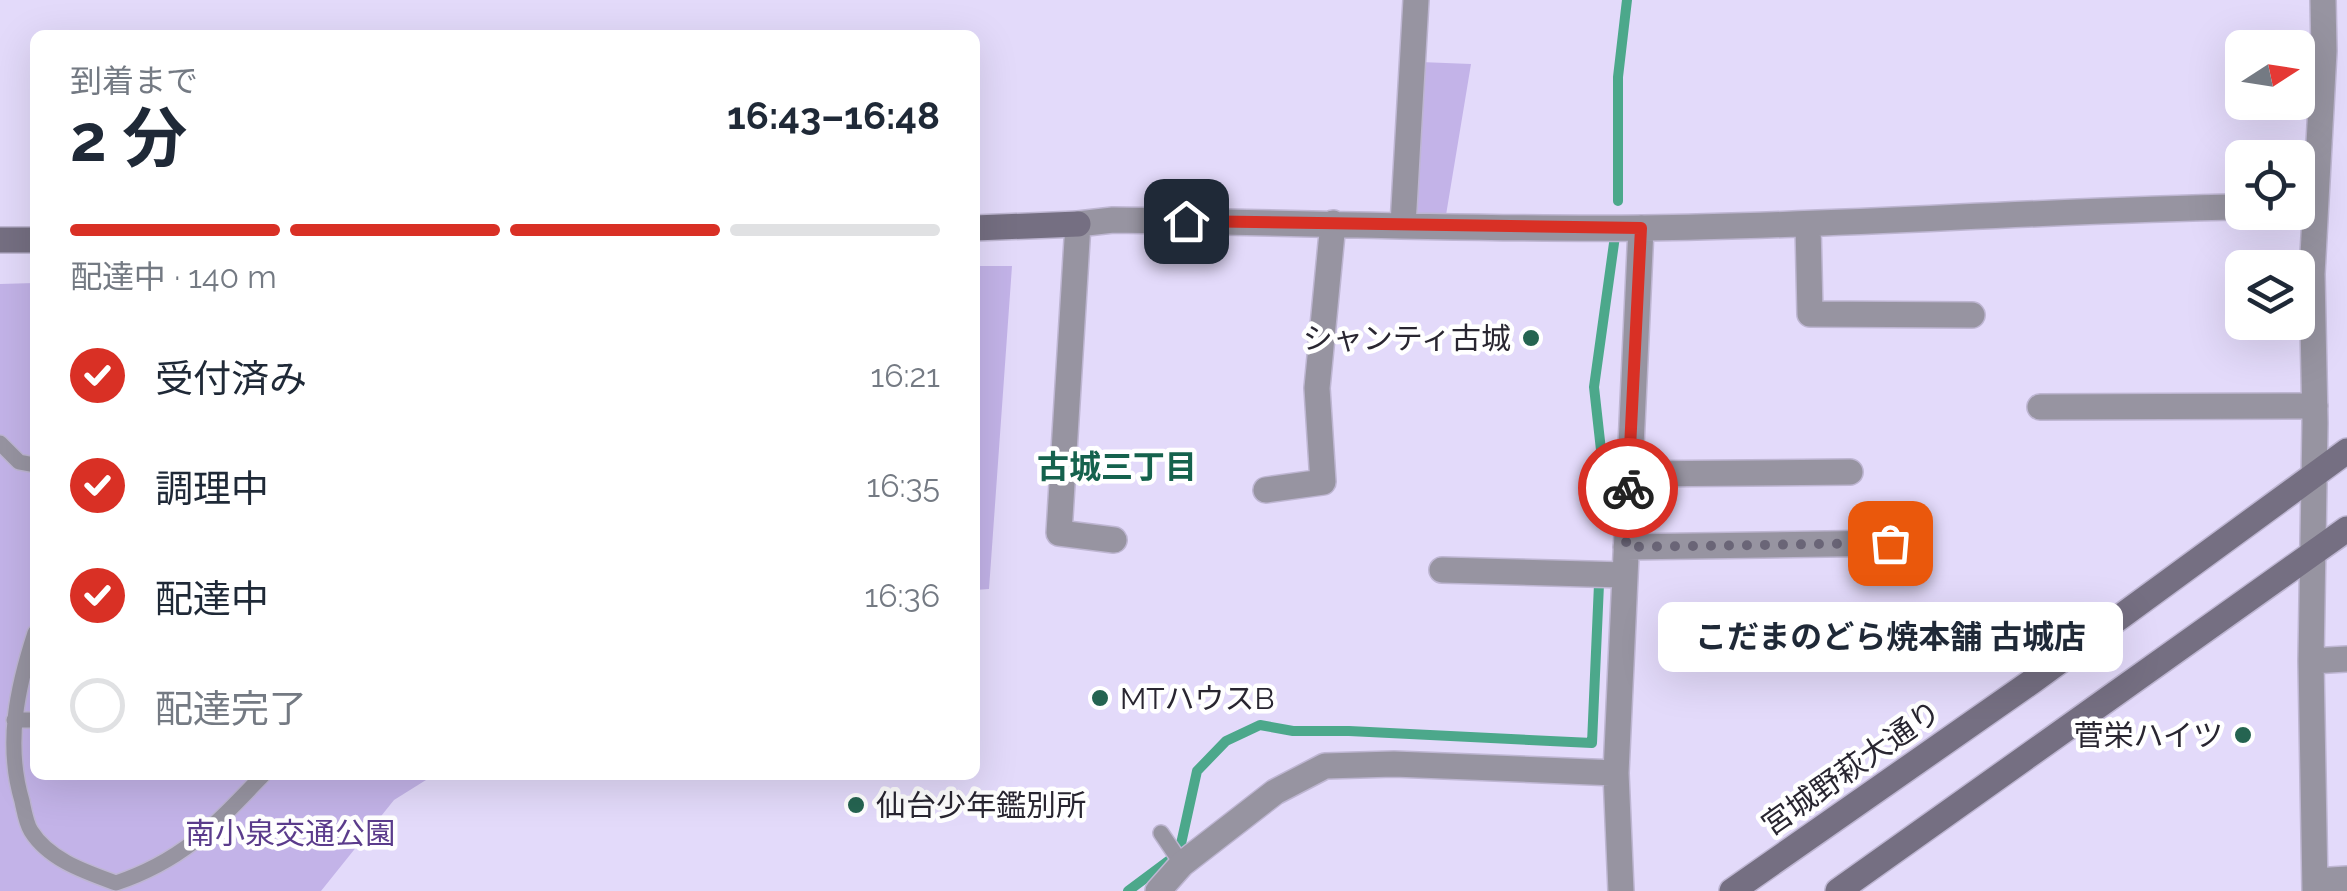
<!DOCTYPE html>
<html lang="ja">
<head>
<meta charset="utf-8">
<style>
  body { margin:0; font-family:Raleway,"Noto Sans JP",sans-serif; background:#f2f2f3; color:#1f2937; height:100vh; display:flex; flex-direction:column; font-size:38px; white-space:nowrap }
  * { box-sizing:border-box; margin:0 }
  p { font-size:32px; color:#747a83 }
  .icon { flex:none; width:55px; height:55px; fill:none; stroke:currentColor; stroke-width:2; stroke-linecap:round; stroke-linejoin:round }
  .map { position:relative; flex:1; overflow:hidden }
  .drawer { position:absolute; left:30px; top:30px; width:950px; height:750px; display:flex; flex-direction:column; background:#fff; border-radius:15px; box-shadow:0 10px 40px #0002 }
  .drawer>* { flex:none }
  .needle { width:65px; rotate:78deg }
  .fabs { position:absolute; left:2225px; top:30px; display:grid; gap:20px }
  .fabs a { display:grid; place-items:center; width:90px; height:90px; border-radius:15px; background:#fff; box-shadow:0 10px 40px #0002; font-size:50px }
  .pin { position:absolute; display:grid; place-items:center; width:85px; height:85px; color:#fff; margin:-42px; border-radius:20px; box-shadow:0 5px 15px #0006 }
  .courier { position:absolute; display:grid; place-items:center; width:100px; height:100px; margin:-50px; border:8px solid #d93025; border-radius:50%; background:#fff; color:#222; box-shadow:0 2px 12px #0007 }
  .bubble { position:absolute; height:70px; border-radius:15px; background:#fff; box-shadow:0 10px 40px #0002; font-size:32px; font-weight:700; line-height:70px; text-align:center }
  .summary em { font-style:normal; font-weight:700 }
  .summary div { display:flex; flex-direction:column-reverse }
  .summary { display:flex; align-items:center; justify-content:space-between; height:170px; padding:0 40px }
  h1 { font-size:65px; font-weight:700; line-height:75px }
  .bar { display:grid; grid-template-columns:repeat(4,1fr); gap:15px 10px; align-content:center; height:120px; padding:0 40px }
  .bar i { height:12px; border-radius:8px; background:#e0e1e3 }
  .bar .current { background:#d93025 }
  .bar p { grid-column:span 4 }
  ol { padding:0 40px; list-style:none }
  li { display:flex; align-items:center; gap:30px; height:110px }
  li p { margin-inline-start:auto }
  li .icon { padding:10px; border-radius:50%; background:#d93025; color:#fff; stroke-width:4 }
  li:last-child { color:#747a83 }
  li i { width:55px; height:55px; border:5px solid #e0e1e3; border-radius:50% }
  .map>svg:first-child { display:block }
  .green { fill:#c3b3e8 }
  .lines { fill:none; stroke-linecap:round; stroke-linejoin:round }
  .stream { stroke:#4ca88b; stroke-width:10 }
  .lane-casing { stroke:#beb6d2; stroke-width:18 }
  .street-casing { stroke:#beb6d2; stroke-width:28 }
  .secondary-casing { stroke:#beb6d2; stroke-width:28 }
  .lane { stroke:#9794a1; stroke-width:15 }
  .street { stroke:#9794a1; stroke-width:25 }
  .secondary { stroke:#756f82; stroke-width:25 }
  .done { stroke:#6a6577; stroke-width:10; stroke-dasharray:0 18 }
  .route { stroke:#d93025; stroke-width:12 }
  .poi-dot { fill:#256451; stroke:#fff; stroke-width:4 }
  .labels { text-anchor:middle; dominant-baseline:central; stroke-width:9; stroke-linejoin:round; paint-order:stroke }
  .poi-label { font-size:30px; fill:#292631; stroke:#fff; text-anchor:end }
  .street-label { font-size:30px; fill:#292631; stroke:#fff }
  .park-label { font-size:30px; fill:#5b3c8c; stroke:#fff }
  .neighbourhood-label { font-size:32px; font-weight:bold; fill:#15624d; stroke:#fff }
</style>
</head>
<body>
<div class="map">
<svg width="2347" height="891" viewBox="0 0 2347 891">
  <rect width="100%" height="100%" fill="#e3dafa"/>
  <path class="green" d="M1420,62l51,2 -25,151 -30,2z
    M975,266h37l-23,323 -14,1z
    M35,283v492h399l-40,25 -73,91h-321v-607z"/>
  <g class="lines">
    <path class="stream" d="M1618,201v-124l9,-77
      M1603,468l-9,-81 21,-151
      M1128,891l51,-38 18,-82 29,-30 34,-16 33,6h56l243,12 7,-159"/>
    <g class="lane-casing">
      <path id="lane" d="M0,443l19,19 16,3
        M35,633c-18,55 -30,111 -13,168 2,9 4,22 9,30 18,29 55,41 85,52 68,-23 99,-58 147,-108
        M14,720h21
        M1161,833l21,31"/>
    </g>
    <g class="street-casing">
      <path id="street" d="M1403,225l13,-225
        M1808,225l2,89 162,1
        M2040,407l275,-1
        M1629,474l221,-2
        M1266,490l57,-8 -6,-94 16,-165
        M1114,540l-55,-7 19,-309 35,-4c177,2 354,10 531,8 200,-2 399,-18 598,-21
        M1626,547l265,-4
        M1442,570l183,5
        M2311,661l36,-2
        M2315,881l32,-2
        M1158,891l24,-27 93,-72 50,-26 69,-2 222,9
        M1621,891l-5,-118 25,-545
        M2315,891l-4,-230 4,-238 -3,-149 12,-223 -1,-51"/>
    </g>
    <g class="secondary-casing">
      <path id="secondary" d="M975,228l103,-4
        M0,240h35
        M1732,891l302,-211 313,-229
        M1838,891l509,-362"/>
    </g>
    <use href="#lane" class="lane"/>
    <use href="#street" class="street"/>
    <use href="#secondary" class="secondary"/>
  </g>
  <g class="lines">
    <path class="done" d="M1628,488l-2,59 264,-4"/>
    <path class="route" d="M1186,221l455,7 -13,260"/>
  </g>
  <g class="poi-dot">
    <circle cx="1531" cy="338" r="10"/>
    <circle cx="1100" cy="698" r="10"/>
    <circle cx="2243" cy="735" r="10"/>
    <circle cx="856" cy="805" r="10"/>
  </g>
  <g class="labels">
    <g class="poi-label">
      <text x="1511" y="338">シャンティ古城</text>
      <text x="1120" y="698" text-anchor="start">MTハウスB</text>
      <text x="2223" y="735">菅栄ハイツ</text>
      <text x="876" y="805" text-anchor="start">仙台少年鑑別所</text>
    </g>
    <g class="street-label">
      <text transform="translate(1851 768) rotate(-35)">宮城野萩大通り</text>
    </g>
    <g class="park-label">
      <text x="290" y="833">南小泉交通公園</text>
    </g>
    <g class="neighbourhood-label">
      <text x="1117" y="466">古城三丁目</text>
    </g>
  </g>
</svg>
<div class="fabs">
<a><svg class="needle" viewBox="-14 -14 28 28"><path d="M0-13l5 13h-10z" fill="#e53935"/><path d="M0 13l5-13h-10z" fill="#747a83"/></svg></a>
<a><svg class="icon" aria-label="locate" viewBox="0 0 24 24"><circle cx="12" cy="12" r="6"/><path d="M12 2v4M12 18v4M2 12h4M18 12h4"/></svg></a>
<a><svg class="icon" aria-label="layers" viewBox="0 0 24 24"><path d="M12 4l9 5-9 5-9-5zM3 14l9 5 9-5"/></svg></a>
</div>
<div class="pin" style="left:1890px;top:543px;background:#ea580c"><svg class="icon" aria-label="bag" viewBox="0 0 24 24"><path d="M5 8h14l-1 12H6zM9 8a3 3 0 0 1 6 0"/></svg></div>
<div class="pin" style="left:1186px;top:221px;background:#1f2937"><svg class="icon" aria-label="home" viewBox="0 0 24 24"><path d="M3 11l9-7 9 7M6 9v11h12V9"/></svg></div>
<div class="courier" style="left:1628px;top:488px"><svg class="icon" aria-label="bike" viewBox="0 0 24 24"><circle cx="6" cy="16" r="4"/><circle cx="18" cy="16" r="4"/><path d="M6 16l4-8h5l3 8M10 8l3 8H6M13 5h3"/></svg></div>
<div class="bubble" style="left:1658px;top:602px;width:465px">こだまのどら焼本舗 古城店</div>
<section class="drawer">
<div class="summary"><div><h1>2 分</h1><p>到着まで</p></div><em>16:43–16:48</em></div>
<div class="bar"><i class="current"></i><i class="current"></i><i class="current"></i><i></i><p>配達中 · 140 m</p></div>
<ol>
<li><svg class="icon" aria-label="check" viewBox="0 0 24 24"><path d="M5 12l5 5 9-10"/></svg>受付済み<p>16:21</p></li>
<li><svg class="icon" aria-label="check" viewBox="0 0 24 24"><path d="M5 12l5 5 9-10"/></svg>調理中<p>16:35</p></li>
<li><svg class="icon" aria-label="check" viewBox="0 0 24 24"><path d="M5 12l5 5 9-10"/></svg>配達中<p>16:36</p></li>
<li><i></i>配達完了</li>
</ol>
</section>
</div>
</body>
</html>
